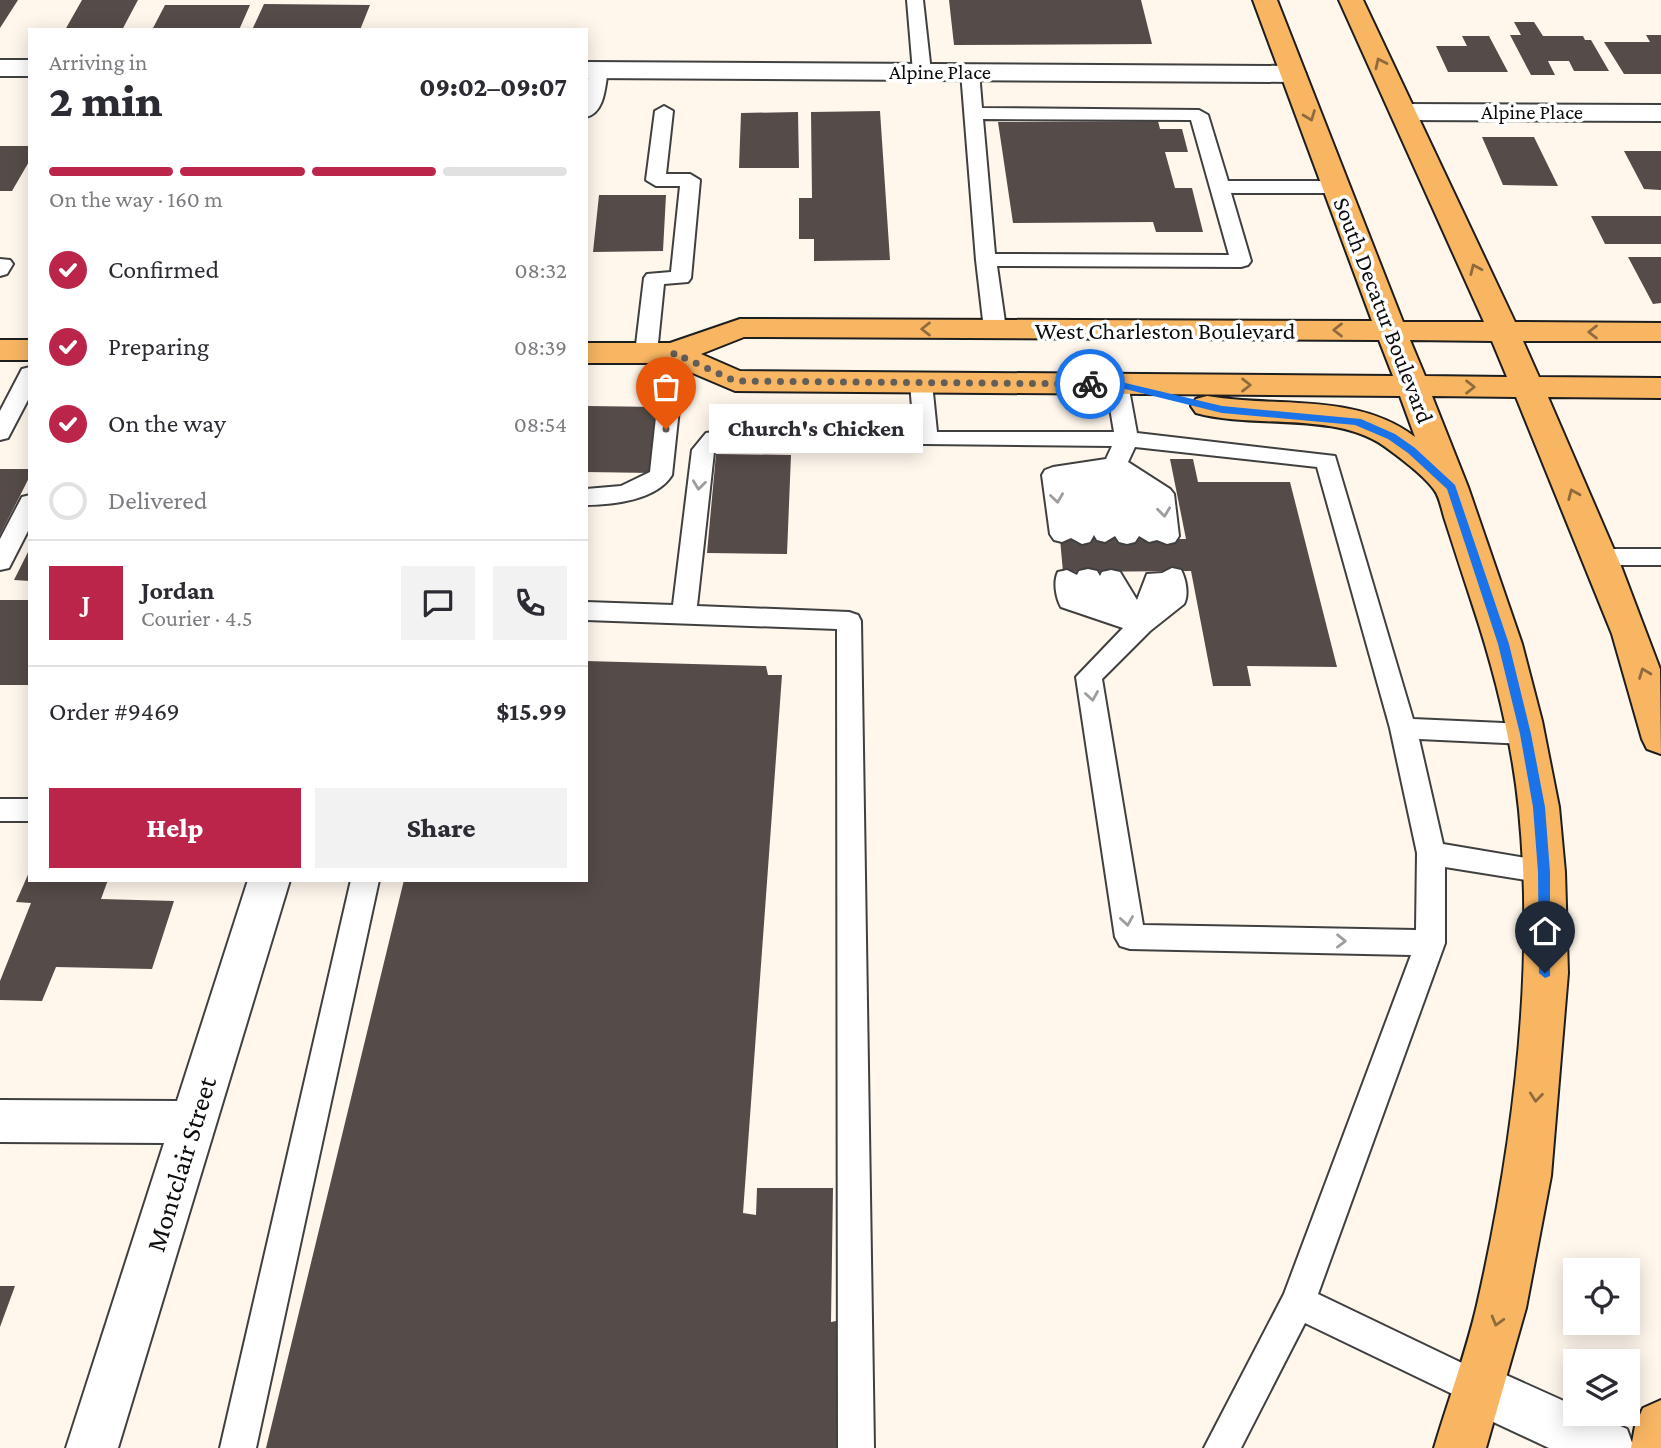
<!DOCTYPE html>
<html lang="en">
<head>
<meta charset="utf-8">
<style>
  body { margin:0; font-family:"Crimson Pro",serif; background:#f2f2f3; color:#2b2b33; height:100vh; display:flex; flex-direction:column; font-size:26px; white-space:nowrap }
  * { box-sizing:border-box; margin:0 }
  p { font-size:23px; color:#7c7c81 }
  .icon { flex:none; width:38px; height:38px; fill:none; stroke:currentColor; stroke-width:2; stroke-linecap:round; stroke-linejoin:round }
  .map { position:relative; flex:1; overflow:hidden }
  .panel { position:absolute; left:28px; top:28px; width:560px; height:854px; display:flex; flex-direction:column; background:#fff; border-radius:0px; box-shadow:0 4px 18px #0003 }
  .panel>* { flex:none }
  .controls { position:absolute; left:1563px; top:1258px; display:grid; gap:14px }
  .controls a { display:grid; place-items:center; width:77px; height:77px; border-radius:0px; background:#fff; box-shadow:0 4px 18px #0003; font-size:35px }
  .pin { position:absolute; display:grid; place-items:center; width:60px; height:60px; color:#fff; margin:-72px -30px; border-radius:50% 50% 50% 0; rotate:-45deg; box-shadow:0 0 7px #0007 }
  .pin .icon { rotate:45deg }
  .courier { position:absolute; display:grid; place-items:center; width:70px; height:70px; margin:-35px; border:5px solid #1a73e8; border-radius:50%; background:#fff; color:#222; box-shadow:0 2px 9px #0007 }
  .bubble { position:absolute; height:49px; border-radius:0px; background:#fff; box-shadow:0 4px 18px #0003; font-size:23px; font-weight:800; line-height:49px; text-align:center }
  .head em { font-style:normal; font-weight:800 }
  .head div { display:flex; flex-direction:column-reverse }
  .head { display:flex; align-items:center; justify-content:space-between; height:119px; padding:0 21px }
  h1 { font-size:46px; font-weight:800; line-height:52px }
  .bar { display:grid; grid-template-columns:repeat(4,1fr); gap:10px 7px; align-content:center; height:84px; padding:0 21px }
  .bar i { height:9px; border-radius:5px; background:#e1e1e2 }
  .bar .on { background:#bc254a }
  .bar p { grid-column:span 4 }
  .line { display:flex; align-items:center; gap:18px; padding:0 21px; border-top:2px solid #e1e1e2 }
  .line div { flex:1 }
  .round { display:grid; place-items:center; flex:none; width:74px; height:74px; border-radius:0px; background:#f2f2f3 }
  ol { padding:0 21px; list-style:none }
  li { display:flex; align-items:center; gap:21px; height:77px }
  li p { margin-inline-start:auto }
  li .icon { padding:7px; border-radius:50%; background:#bc254a; color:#fff; stroke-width:4 }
  li:last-child { color:#7c7c81 }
  li i { width:38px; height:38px; border:4px solid #e1e1e2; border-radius:50% }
  .action { display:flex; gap:14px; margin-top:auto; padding:14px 21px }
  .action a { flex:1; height:80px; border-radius:0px; background:#bc254a; color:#fff; font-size:28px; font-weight:800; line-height:80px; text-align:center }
  .action a+a { background:#f2f2f3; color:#2b2b33 }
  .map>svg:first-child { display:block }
  .building { fill:#554b49 }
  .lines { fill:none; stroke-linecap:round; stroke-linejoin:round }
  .lane-casing { stroke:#404040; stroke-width:4 }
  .street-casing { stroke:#404040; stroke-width:4 }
  .primary-casing { stroke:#1e1e1e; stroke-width:4 }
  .lane { fill:#fff; fill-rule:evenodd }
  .street { fill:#fff; fill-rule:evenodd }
  .primary { fill:#f8b663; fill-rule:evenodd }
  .oneway { stroke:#8e6a3c }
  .oneway2 { stroke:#9e9e9e }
  .route { fill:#1a73e8 }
  .done { stroke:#625f5b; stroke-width:7; stroke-dasharray:0 12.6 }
  .labels { text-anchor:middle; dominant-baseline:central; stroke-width:7; stroke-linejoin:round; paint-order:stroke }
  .far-street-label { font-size:21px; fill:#0d0d0d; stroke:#fff }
  .street-label { font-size:24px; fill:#0d0d0d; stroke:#fff }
  .near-street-label { font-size:28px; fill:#0d0d0d; stroke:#fff }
</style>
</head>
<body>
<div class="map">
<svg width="1661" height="1448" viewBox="0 0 1661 1448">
  <rect width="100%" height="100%" fill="#fff7ec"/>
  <path class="building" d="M0,0h18l-18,28z
    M82,0h56l-16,30h-57z
    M949,0h192l11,44 -198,1z
    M264,4l106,1 -10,25h-108z
    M165,5h85l-11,25h-87z
    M1514,22h20l9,14h40l2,4h6l18,31h-35l-5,-10h-21l7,14h-24l-21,-40h11z
    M1646,35h15v39h-37l-20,-32h46z
    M1462,36h27l19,36h-60l-12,-26h31z
    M880,111l10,149 -76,1v-22h-15v-41h13l-1,-86z
    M798,112l1,56h-60l2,-55z
    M1158,121l2,8h22l6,23h-23l10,36h17l11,44h-47l-3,-10 -140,1 -15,-101z
    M1482,137h52l24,49 -55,-1z
    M0,146h30v14l-18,31h-12z
    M1624,151h37v39l-17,-1z
    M599,195h67l-3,56 -70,1z
    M1591,216h70v28h-56z
    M1628,257h33v46l-8,1z
    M587,406l74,1 -8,66 -67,-1z
    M716,454l75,1 -4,99 -80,-1z
    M1170,459h23l5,23h92l47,185 -90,-1 4,20h-38l-22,-115 -128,1 -3,-33h126z
    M0,469h30v7l-30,59z
    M30,548v33l-16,-1z
    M0,600h30v85h-30z
    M586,661l180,5 2,9h14l-39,538 13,2 1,-27h76l-2,134 5,-1 1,127h-571l138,-568h182z
    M30,870v10h78l-7,19 73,2 -22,68 -96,-2 -14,34 -42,-1v-19l31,-78 -15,-1z
    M0,1286h15l-15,41z"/>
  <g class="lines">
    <g class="lane-casing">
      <path id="lane" d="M907,0h16l8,72 -9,5 -9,-5z
        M599,65l9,5c-3,16 -3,43 -22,47v-28l4,-19z
        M970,67l9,5 3,36 217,2 9,5 20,66h108l10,6 -10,6h-105l20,68 -3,4 -7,2 -244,-1 9,63 -4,4h-14l-4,-4 -8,-69 -15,-188zM983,119l208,1 38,135 -234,-1z
        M664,106l9,5 -7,63h24l10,6 -9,98 -3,4 -24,2 -7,69 -3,5h-16l-3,-5 9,-75 3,-4 24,-2 9,-86h-24l-10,-6 9,-69z
        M0,259l10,1 3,4 -6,10 -7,2z
        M674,346l8,2 3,5 -13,122c-15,25 -59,30 -86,30v-16l35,-3 29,-14 13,-119 3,-5z
        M30,367v29l-22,42 -8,2v-29l22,-42z
        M921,376l8,2 3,5 5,49h177l-8,-48 3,-5h16l3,5 9,49 198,23 78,263 113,5 9,3 4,7 -4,7 -9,3 -107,-5 24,105 101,17 10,3 4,8 -4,8 -10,3 -99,-16v76l-127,351 171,82 6,12 -6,12 -12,6 -12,-6 -160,-77 -64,125h-37l80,-154 127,-339 -281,-6 -10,-3 -5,-9 -39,-260 47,-49 -62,-21c-5,-9 -8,-25 -3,-35l9,-2 10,5 2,-4 9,-2 9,2 3,5 2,-4 9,-2 9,2 17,28 10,-26 15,-1 10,-5 9,2c5,9 8,25 3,34l-34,27 -48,48 41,246 273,5 1,-77 -27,-125 -73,-261 -182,-20 -7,15 42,27 4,5 5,42 -4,6 -8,2 -10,-4 -8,2 -10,-6 -4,6 -8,2 -8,-2 -4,-6 -10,6 -8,-2 -3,-5 -4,7 -8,2 -11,-6 -9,4 -8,-2 -4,-6 -8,-59 3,-5 8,-3 53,-8 6,-13 -370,-4 -21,3 -7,7 -17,154 152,6 9,3 3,6 13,827h-36l-1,-819 -251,-9v-18l87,3 19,-155 14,-17 36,-5 172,3 -4,-48 3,-5z
        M30,495v32l-21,41 -9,2v-31l22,-42z
        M1599,549h62v16h-62l-8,-2 -4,-6 4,-6z
        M0,799h30v22h-30z
        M351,880h28l-123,568h-36z"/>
    </g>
    <g class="street-casing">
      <path id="street" d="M0,60h30v16h-30z
        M586,62l707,4 9,3 4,5 -4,5 -9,3 -707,-4z
        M1403,104l258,1v16l-258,-1 -9,-2 -4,-6 4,-6z
        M248,880h42l-172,568h-52l98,-305 -164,-1v-42l177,1z
        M1477,1362l98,44v8h18l34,15 7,19h-85l-90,-42 -8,-18 8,-18z"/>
    </g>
    <g class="primary-casing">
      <path id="primary" d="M1253,0h24l126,322h81l-145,-322h24l152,322 146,1v18h-138l16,36 122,1v20l-113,-1 73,169 39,103 1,85 -14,-5 -5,-10 -30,-105 -96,-237 -84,-1 36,91 54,157 20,77 17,86 6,65 3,101 -17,203 -25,132 -40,140h-52c14,-47 32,-95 43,-143 36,-159 58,-333 42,-495 -7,-70 -25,-141 -47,-207 -9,-27 -18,-55 -27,-83 -3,-9 -5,-22 -10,-29 -9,-14 -37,-35 -51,-45 -51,-35 -130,-17 -188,-33l-5,-7 5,-7 11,-3c69,12 149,-4 208,41l-15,-41 -665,-5 -66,-28h-83v-20h84l70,-24 632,2zM744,337l635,3 14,36 -653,-5 -39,-17zM1410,340l82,1 15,36 -82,-1z
        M0,340h30v20h-30z
        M1661,1400v48h-30l4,-22 8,-18z"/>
    </g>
    <use href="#lane" class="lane"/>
    <use href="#street" class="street"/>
    <use href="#primary" class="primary"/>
  </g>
  <defs><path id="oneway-chevron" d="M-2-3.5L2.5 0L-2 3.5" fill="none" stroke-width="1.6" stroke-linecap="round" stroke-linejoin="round" transform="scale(1.75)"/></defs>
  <g class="oneway">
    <use href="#oneway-chevron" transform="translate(1380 63) rotate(-115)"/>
    <use href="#oneway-chevron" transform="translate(1310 116) rotate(69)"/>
    <use href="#oneway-chevron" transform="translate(1475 269) rotate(-114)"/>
    <use href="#oneway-chevron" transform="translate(926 329) rotate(-180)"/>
    <use href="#oneway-chevron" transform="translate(1338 330) rotate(-180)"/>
    <use href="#oneway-chevron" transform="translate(1593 332) rotate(-180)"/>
    <use href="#oneway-chevron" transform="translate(1246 385)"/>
    <use href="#oneway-chevron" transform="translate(1470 387)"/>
    <use href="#oneway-chevron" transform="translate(1573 494) rotate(-113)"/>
    <use href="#oneway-chevron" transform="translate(1644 673) rotate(-111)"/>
    <use href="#oneway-chevron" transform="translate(1536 1097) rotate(96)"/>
    <use href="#oneway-chevron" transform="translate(1497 1321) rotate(106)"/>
  </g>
  <g class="oneway2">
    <use href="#oneway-chevron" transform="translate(699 485) rotate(97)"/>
    <use href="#oneway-chevron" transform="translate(1057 498) rotate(82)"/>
    <use href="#oneway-chevron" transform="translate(1164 512) rotate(83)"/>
    <use href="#oneway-chevron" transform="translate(1092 696) rotate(81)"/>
    <use href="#oneway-chevron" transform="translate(1127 921) rotate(81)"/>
    <use href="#oneway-chevron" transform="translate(1341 941) rotate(1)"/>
  </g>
  <path class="route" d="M1090,381h27l105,25 139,13 34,15 20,14 40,37 54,159 22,90 14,73 5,65v104l-5,2 -6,-5 -1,-101 -5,-65 -13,-73 -22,-90 -51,-155 -39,-36 -20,-14 -33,-14 -133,-12 -105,-26 -31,-1v-4z"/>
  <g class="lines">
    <path class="done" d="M666,429l8,-76 61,28 355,3"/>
  </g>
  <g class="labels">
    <g class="far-street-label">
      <text x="940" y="72">Alpine Place</text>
      <text x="1532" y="112">Alpine Place</text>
    </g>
    <g class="street-label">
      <text transform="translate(1384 310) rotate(69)">South Decatur Boulevard</text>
      <text x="1165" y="330">West Charleston Boulevard</text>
    </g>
    <g class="near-street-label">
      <text transform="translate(181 1164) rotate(-73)">Montclair Street</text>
    </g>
  </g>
</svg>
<div class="controls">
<a><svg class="icon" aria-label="locate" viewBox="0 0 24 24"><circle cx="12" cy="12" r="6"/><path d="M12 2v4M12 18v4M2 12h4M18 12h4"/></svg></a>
<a><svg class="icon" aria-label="layers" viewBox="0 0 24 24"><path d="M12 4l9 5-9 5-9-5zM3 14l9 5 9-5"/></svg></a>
</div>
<div class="pin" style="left:666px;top:429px;background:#ea580c"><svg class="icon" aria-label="bag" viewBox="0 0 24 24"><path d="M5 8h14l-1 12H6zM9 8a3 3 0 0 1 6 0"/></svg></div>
<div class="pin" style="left:1545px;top:973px;background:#1f2937"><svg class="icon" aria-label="home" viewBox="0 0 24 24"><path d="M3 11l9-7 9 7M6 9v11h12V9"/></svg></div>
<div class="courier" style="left:1090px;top:384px"><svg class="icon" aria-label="bike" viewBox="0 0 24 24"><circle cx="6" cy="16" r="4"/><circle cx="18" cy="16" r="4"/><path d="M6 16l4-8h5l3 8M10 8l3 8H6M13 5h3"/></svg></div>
<div class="bubble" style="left:709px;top:404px;width:214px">Church's Chicken</div>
<section class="panel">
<div class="head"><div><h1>2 min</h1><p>Arriving in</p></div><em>09:02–09:07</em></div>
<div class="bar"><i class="on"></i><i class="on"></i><i class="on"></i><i></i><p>On the way · 160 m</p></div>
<ol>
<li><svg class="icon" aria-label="check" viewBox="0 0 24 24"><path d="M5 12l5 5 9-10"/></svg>Confirmed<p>08:32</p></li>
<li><svg class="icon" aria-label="check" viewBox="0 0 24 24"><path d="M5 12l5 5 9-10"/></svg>Preparing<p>08:39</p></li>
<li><svg class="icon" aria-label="check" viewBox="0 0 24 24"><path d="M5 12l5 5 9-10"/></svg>On the way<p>08:54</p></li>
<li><i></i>Delivered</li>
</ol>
<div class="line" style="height:126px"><b class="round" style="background:#bc254a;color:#fff">J</b><div><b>Jordan</b><p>Courier · 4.5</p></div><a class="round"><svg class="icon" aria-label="chat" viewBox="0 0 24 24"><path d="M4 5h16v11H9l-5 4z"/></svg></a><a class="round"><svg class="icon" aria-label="phone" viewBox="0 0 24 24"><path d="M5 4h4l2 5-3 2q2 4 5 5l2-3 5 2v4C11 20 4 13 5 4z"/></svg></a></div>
<div class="line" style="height:91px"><div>Order #9469</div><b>$15.99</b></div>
<div class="action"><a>Help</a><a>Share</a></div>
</section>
</div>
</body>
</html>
